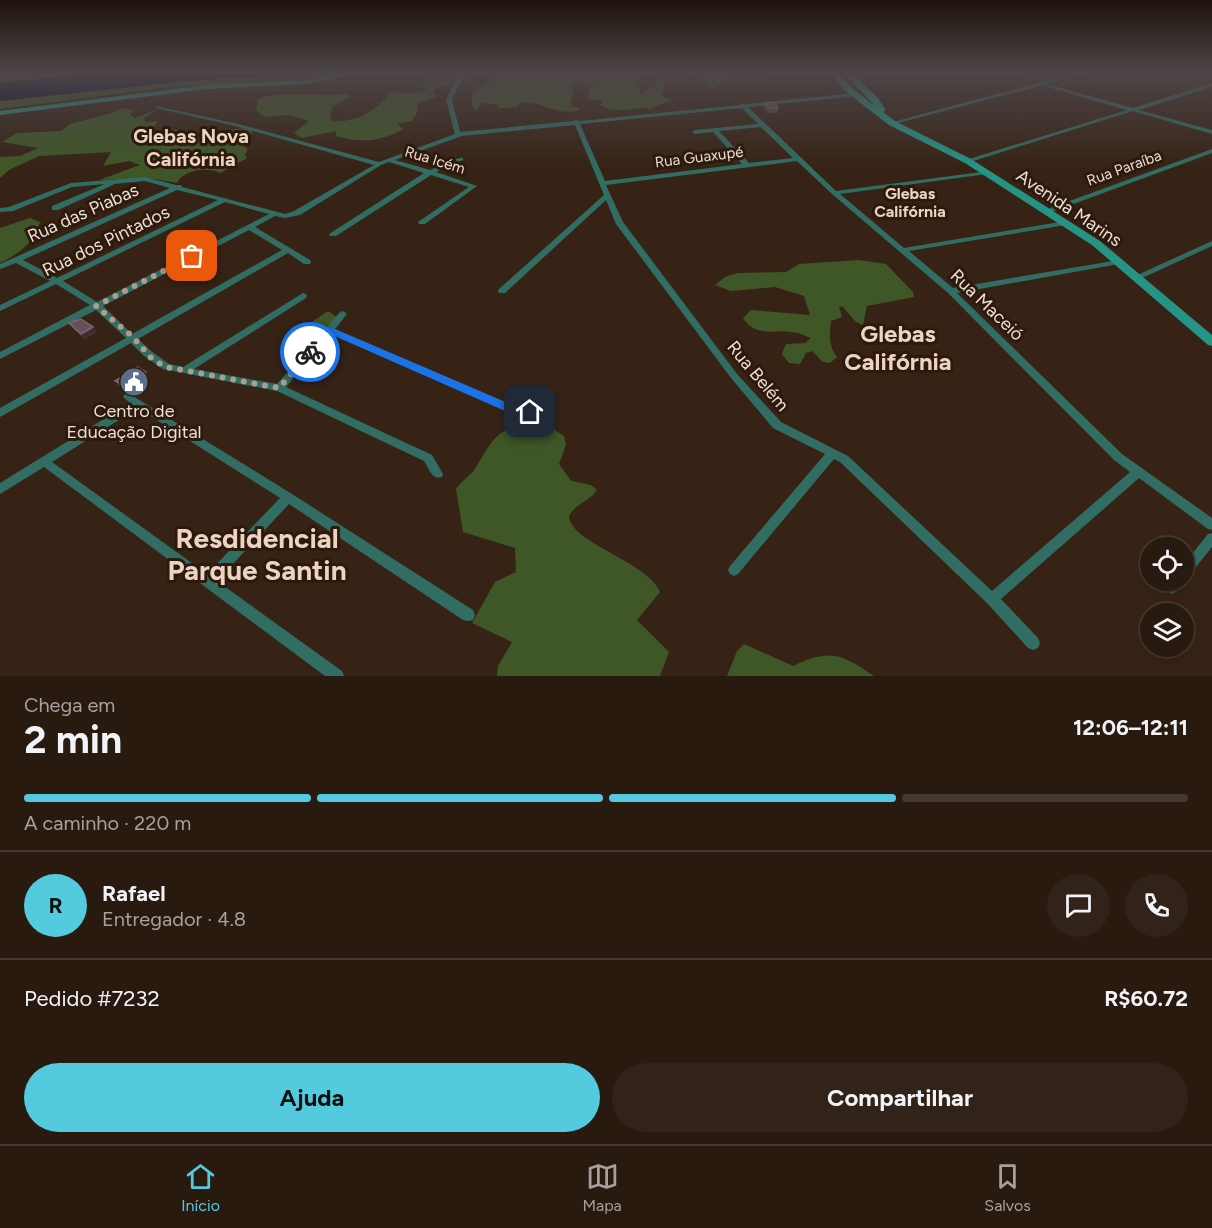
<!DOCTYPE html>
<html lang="pt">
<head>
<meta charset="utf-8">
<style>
  body { margin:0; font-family:Figtree,sans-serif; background:#312319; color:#f1f3f6; height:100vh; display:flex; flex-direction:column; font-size:22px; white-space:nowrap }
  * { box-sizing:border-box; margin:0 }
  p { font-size:20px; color:#a5a19f }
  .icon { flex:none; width:33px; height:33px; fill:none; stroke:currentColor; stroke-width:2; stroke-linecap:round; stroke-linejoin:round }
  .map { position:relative; height:676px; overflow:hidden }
  .side { display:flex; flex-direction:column; background:#291a10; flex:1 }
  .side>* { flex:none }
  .fabs { position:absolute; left:1140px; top:537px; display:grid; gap:12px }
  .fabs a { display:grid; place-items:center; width:54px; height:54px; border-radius:50%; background:#291a10; box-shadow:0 3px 9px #0003,0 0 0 2px #453830; font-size:30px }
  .pin { position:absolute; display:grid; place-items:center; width:51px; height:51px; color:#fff; margin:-26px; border-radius:12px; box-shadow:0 3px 9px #0006 }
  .courier { position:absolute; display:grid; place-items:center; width:60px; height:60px; margin:-30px; border:4px solid #1a73e8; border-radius:50%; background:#fff; color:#222; box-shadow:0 2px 8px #0007 }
  .head em { font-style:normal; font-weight:700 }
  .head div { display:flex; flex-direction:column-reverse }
  .head { display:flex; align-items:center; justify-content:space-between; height:102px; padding:0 24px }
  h1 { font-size:39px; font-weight:700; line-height:45px }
  .bar { display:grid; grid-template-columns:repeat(4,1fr); gap:9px 6px; align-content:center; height:72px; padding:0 24px }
  .bar i { height:8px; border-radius:4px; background:#453830 }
  .bar .active { background:#54cade }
  .bar p { grid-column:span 4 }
  .line { display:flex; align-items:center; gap:15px; padding:0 24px; border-top:2px solid #453830 }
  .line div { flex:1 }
  .round { display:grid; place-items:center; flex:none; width:63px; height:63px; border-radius:32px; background:#312319 }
  .cta { display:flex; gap:12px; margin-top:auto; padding:12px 24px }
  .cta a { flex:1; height:69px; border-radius:36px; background:#54cade; color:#111; font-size:24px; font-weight:700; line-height:69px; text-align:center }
  .cta a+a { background:#312319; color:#f1f3f6 }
  .tab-bar { display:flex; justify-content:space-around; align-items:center; height:84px; border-top:2px solid #453830; background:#291a10; font-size:16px; color:#a5a19f }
  .tab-bar a { display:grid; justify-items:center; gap:3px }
  .tab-bar .active { color:#54cade }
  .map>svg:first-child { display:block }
  .green { fill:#3f5727 }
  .water { fill:#000933 }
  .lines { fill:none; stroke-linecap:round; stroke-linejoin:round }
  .street { fill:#316d63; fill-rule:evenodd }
  .secondary { fill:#269485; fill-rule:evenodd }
  .wall { fill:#56404b }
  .shaded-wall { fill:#432d30 }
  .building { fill:#66515a; stroke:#7b676d; stroke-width:1.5 }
  .route { fill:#1a73e8 }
  .done { stroke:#ac9d92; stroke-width:6; stroke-dasharray:0 10.8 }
  .labels { text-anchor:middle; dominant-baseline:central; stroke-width:6; stroke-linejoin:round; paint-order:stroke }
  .far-street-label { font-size:15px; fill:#ebded5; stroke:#2d1a0d }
  .far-neighbourhood-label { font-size:16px; font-weight:bold; fill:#edd3c1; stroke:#2d1a0d }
  .street-label { font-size:18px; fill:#ebded5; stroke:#2d1a0d }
  .poi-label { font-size:18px; fill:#ebded5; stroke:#2d1a0d }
  .far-district-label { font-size:20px; font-weight:bold; fill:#edd3c1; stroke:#2d1a0d }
  .district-label { font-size:24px; font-weight:bold; fill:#edd3c1; stroke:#2d1a0d }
  .near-district-label { font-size:28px; font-weight:bold; fill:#edd3c1; stroke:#2d1a0d }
</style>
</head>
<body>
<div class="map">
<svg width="1212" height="676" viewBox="0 0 1212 676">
  <rect width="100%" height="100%" fill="#372316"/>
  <path class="green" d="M33,72h73l-106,11v-8z
    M349,72l-41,7 -146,9 -162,21v-8l205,-22z
    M478,72h177l-19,9 -2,3 6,4 -1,8 16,-10 2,-6 9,-2 7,2 -8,4 -3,12 10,4 -21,8 1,3 -7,-4c-13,3 -33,6 -45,-2l3,-4 -15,-2 1,-10 7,-4 -14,-1v-5l-13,7 5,3 -4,17 9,2 -1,3c-24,4 -35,-10 -57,-9l-4,5 -18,1 -3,-4 -13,-1 -8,8c-9,-18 1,-22 16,-29l2,-6 -12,-1 -15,4 -1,-5z
    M691,72h43l9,6 15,2 -28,-2 -17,11z
    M449,77l4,2 -5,6 -13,3 -2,6 6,2 -22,7 1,7 -6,11 -15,3 6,5c-21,13 -44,14 -67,7v-5l-34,7 -8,-5 15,-12 -19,-6 -27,2 1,-1 -8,-6 2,-11c31,-10 59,-1 90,-5l3,3 -20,10h2l-3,8 1,6c26,2 46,-10 60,-30l18,3 17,-4 1,-3 -7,-2 12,-7z
    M120,108l14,2 -4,5 5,3 22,-9 -14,10 3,3 11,-1 -3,9c9,4 15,-1 23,0 8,1 14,8 22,8 20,-1 32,-13 52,-8l1,3 -11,6 -2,4 9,6 -3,6 2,3 -27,15c-12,-6 -36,-4 -43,10l-28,-5 -50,2 41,-15 -11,-4 -26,5 8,-14 -72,4 -30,14 -9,8v-21l20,-1 18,-8 -36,-6 15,-9 44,-2 9,-7 45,-12z
    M30,218l10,4c-5,21 -22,32 -40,41v-35z
    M859,260l27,4 27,28 1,5 -47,9 -4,19 -7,-3 -13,-15 -4,-1 3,11 -11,4c-2,13 -2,26 6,36l-7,6 -7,-1 -11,-11 -6,2 -6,11 -11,-1 -7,-9 4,-10 19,-1 6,-5c-6,-2 -13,-6 -19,-6 -19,-2 -37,5 -49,-14l8,-8 59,5 -6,-19 -29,-9 -44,4 -16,-6 10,-8 13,-4 48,-1 13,-8z
    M328,311l9,6 -26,25 -26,-2z
    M529,423l20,3 15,10 2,9 -7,19 12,17 20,4 6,5c-8,12 -21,13 -28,26 1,27 78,45 91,76l-23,28 32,32 -9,24h-163l1,-10 14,-24 -40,-19 23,-41 21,-10 -1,-24 -52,-16 -7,-43c5,-8 14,-13 19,-20 16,-26 20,-41 54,-46z
    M744,644l49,22c37,-17 47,-13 81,10h-147l10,-25z"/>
  <path class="water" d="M106,72h222l-141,9 -187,20v-18z"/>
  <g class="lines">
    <path class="street" d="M1078,72h9l-40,12 86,24 79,-25v4l-73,23 73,20v4l-79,-23 -163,51h-4v-2l161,-50 -83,-24v-1l-150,39 -5,-1z
      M461,73l3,2 -12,25 8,32 113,-11 3,-2 3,2 160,-16 3,-2 3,1 112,-11 3,2 -1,1 -111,11 88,84 153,-20v2l-2,1 -147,20 64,54 162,-27 4,2 -4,2 -157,26 44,37 166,-28h3l1,2 -4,2 -162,29 165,161 90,64v12l-4,-1 -69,-51 -138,121 37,39 2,5 -2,5 -5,2 -5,-2 -41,-45 -147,-141 -6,-3 -96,115 -4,2 -4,-2 -2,-4 2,-4 95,-112 -52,-26 -42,-50 -115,-154 -10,-24 -101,93h-6l-1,-2 1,-2 105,-94 -29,-70 -113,11 -67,24 35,10 29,-12h4v2l-27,12 41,14 -52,38h-6l-1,-2 51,-35 -38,-12 -95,61h-6l-1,-2 95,-61 -35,-11 -8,3 -81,50 -15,3 -10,-2 -20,11 55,33 1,2 -1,2h-6l-16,-11 -150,86 13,12 18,13 14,3 120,-74 3,1 1,2 -1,2 -112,71 83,15 63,-72 3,-1 4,3 -12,15 182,78 17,2 1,3 -1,3 -4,1 -18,-2 -181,-80 -45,53 146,68 11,19 -1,3c-10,4 -13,-9 -18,-16l-147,-70 -114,-22 -19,-13 -13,-13 -131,74v-9l126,-70 -30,-28 -96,49v-7l90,-47 -34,-21 -56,27v-6l50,-24 -34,-18 -16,6v-5l170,-76 -25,-7 -31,3 -1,1 -55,25h-6v-4l53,-22 -33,3 -59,24 -13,1v-4l9,-1 62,-24 74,-6 31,8h5l1,2 103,27 9,-3 80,-46 -139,-39 -79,-18v-2l82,18 141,38 76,-28 -9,-34 12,-25zM742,108l16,16 -63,6 -3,2 3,2 18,-2 29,32 -137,17 -25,-57zM761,127l32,31 -44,5 -30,-32zM797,161l35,33 116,99 166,167 16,12 -138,119 -144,-135 -67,-34 -44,-48 -114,-152 -17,-37zM177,190l41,10 -161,78 -34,-18zM225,202l44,12 -172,88 -34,-21zM249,230l33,20 -150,84 -29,-28z
      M1212,149v4l-163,60h-6l-1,-2z
      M1212,241v5l-72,33h-6l-1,-2z
      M128,393l164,101 181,116 2,5 -2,5 -5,1 -5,-1 -174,-116 -72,77 125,90 2,5h-19l-281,-209 -44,27v-11l130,-80 -7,-6 2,-3zM138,408l142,90 -73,76 -155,-112z
      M1212,533v14l-24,30 -4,2v1c-2,6 -6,12 -12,14l-4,-2 -2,-4 4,-8h14v-16l24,-30z"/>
    <path class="secondary" d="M0,72h18l-18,4z
      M350,72h16l-59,12 -100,5 -207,26v-4l207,-26 100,-5z
      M831,72h7l13,15 25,20 -33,-35h7l27,25 9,13 -3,2 12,9 76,38 129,82 112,94v11l-4,-1 -116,-100 -127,-82 -76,-38 -44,-34z"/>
  </g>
  <path class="wall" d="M764,103l14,5v5h-9l-6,-5z
    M69,323l24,4 3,5 -11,7 -12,-11z
    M146,372l3,6 -20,13 -10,-5 -4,-5z"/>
  <path class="shaded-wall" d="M93,327l3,5 -11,7 -4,-5z
    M146,372l3,6 -20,13 -4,-5z"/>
  <path class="building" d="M774,102l4,6 -8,1 -6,-6z
    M81,319l12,8 -12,7 -12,-11z
    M137,367l9,5 -21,14 -10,-5z"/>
  <linearGradient id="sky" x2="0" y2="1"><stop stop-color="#1e130c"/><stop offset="0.43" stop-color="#4d4547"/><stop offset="1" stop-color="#4d4547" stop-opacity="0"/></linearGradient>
  <rect width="1212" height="167" fill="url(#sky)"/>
  <path class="route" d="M326,328h6l185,79 13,1 6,4 -6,5 -18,-3 -182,-80 -16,20h-7v-5z"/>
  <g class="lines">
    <path class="done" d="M192,256l-96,50 37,31 19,22 14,8 113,21 31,-36"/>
  </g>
  <defs>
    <g id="civic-disc" transform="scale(1.5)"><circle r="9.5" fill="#5c6f8a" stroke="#2d1a0d"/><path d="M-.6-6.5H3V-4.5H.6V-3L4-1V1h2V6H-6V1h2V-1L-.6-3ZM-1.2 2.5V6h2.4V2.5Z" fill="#fff"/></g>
  </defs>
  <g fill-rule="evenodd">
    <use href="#civic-disc" x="134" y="382"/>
  </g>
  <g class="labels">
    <g class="far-street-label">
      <text transform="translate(699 157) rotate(-7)">Rua Guaxupé</text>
      <text transform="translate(435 160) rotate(17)">Rua Icém</text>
      <text transform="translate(1124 168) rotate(-20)">Rua Paraíba</text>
    </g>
    <g class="far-neighbourhood-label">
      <text x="910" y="193">Glebas<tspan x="910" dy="18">Califórnia</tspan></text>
    </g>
    <g class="street-label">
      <text transform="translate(1069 208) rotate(34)">Avenida Marins</text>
      <text transform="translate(83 213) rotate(-24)">Rua das Piabas</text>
      <text transform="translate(106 241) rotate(-26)">Rua dos Pintados</text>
      <text transform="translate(987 305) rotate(44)">Rua Maceió</text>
      <text transform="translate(758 376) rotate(50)">Rua Belém</text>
    </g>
    <g class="poi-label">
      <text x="134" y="411">Centro de<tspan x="134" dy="21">Educação Digital</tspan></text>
    </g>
    <g class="far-district-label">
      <text x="191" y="136">Glebas Nova<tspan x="191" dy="23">Califórnia</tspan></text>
    </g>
    <g class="district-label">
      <text x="898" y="333">Glebas<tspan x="898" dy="28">Califórnia</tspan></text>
    </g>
    <g class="near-district-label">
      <text x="257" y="538">Resdidencial<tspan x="257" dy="32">Parque Santin</tspan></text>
    </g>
  </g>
</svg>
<div class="fabs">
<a><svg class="icon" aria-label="locate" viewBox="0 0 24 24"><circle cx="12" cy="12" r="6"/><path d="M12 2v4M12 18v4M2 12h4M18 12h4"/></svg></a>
<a><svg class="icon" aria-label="layers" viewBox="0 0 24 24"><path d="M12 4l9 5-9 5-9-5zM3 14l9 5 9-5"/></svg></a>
</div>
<div class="pin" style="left:192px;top:256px;background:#ea580c"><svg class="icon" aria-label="bag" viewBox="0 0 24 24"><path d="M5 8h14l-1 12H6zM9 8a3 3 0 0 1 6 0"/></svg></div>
<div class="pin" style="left:530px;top:412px;background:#1f2937"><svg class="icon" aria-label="home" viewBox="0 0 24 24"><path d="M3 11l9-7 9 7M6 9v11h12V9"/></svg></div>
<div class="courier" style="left:310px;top:352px"><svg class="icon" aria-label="bike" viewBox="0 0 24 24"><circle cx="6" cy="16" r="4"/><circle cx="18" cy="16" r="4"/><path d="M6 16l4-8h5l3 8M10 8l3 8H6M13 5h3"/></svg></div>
</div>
<section class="side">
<div class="head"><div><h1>2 min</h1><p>Chega em</p></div><em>12:06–12:11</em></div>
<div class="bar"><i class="active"></i><i class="active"></i><i class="active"></i><i></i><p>A caminho · 220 m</p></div>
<div class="line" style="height:108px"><b class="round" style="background:#54cade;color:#111">R</b><div><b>Rafael</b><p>Entregador · 4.8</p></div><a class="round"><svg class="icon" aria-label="chat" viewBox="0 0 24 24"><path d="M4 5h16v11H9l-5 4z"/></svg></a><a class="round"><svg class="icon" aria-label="phone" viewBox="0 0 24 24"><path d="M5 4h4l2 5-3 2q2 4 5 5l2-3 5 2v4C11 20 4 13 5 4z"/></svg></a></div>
<div class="line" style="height:78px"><div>Pedido #7232</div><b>R$60.72</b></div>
<div class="cta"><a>Ajuda</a><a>Compartilhar</a></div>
</section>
<nav class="tab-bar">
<a class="active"><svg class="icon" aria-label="home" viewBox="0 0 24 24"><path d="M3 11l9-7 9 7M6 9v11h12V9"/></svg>Início</a>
<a><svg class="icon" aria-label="map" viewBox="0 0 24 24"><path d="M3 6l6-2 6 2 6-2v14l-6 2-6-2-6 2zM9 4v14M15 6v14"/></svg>Mapa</a>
<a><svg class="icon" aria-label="saved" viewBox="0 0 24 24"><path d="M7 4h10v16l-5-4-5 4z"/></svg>Salvos</a>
</nav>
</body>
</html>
